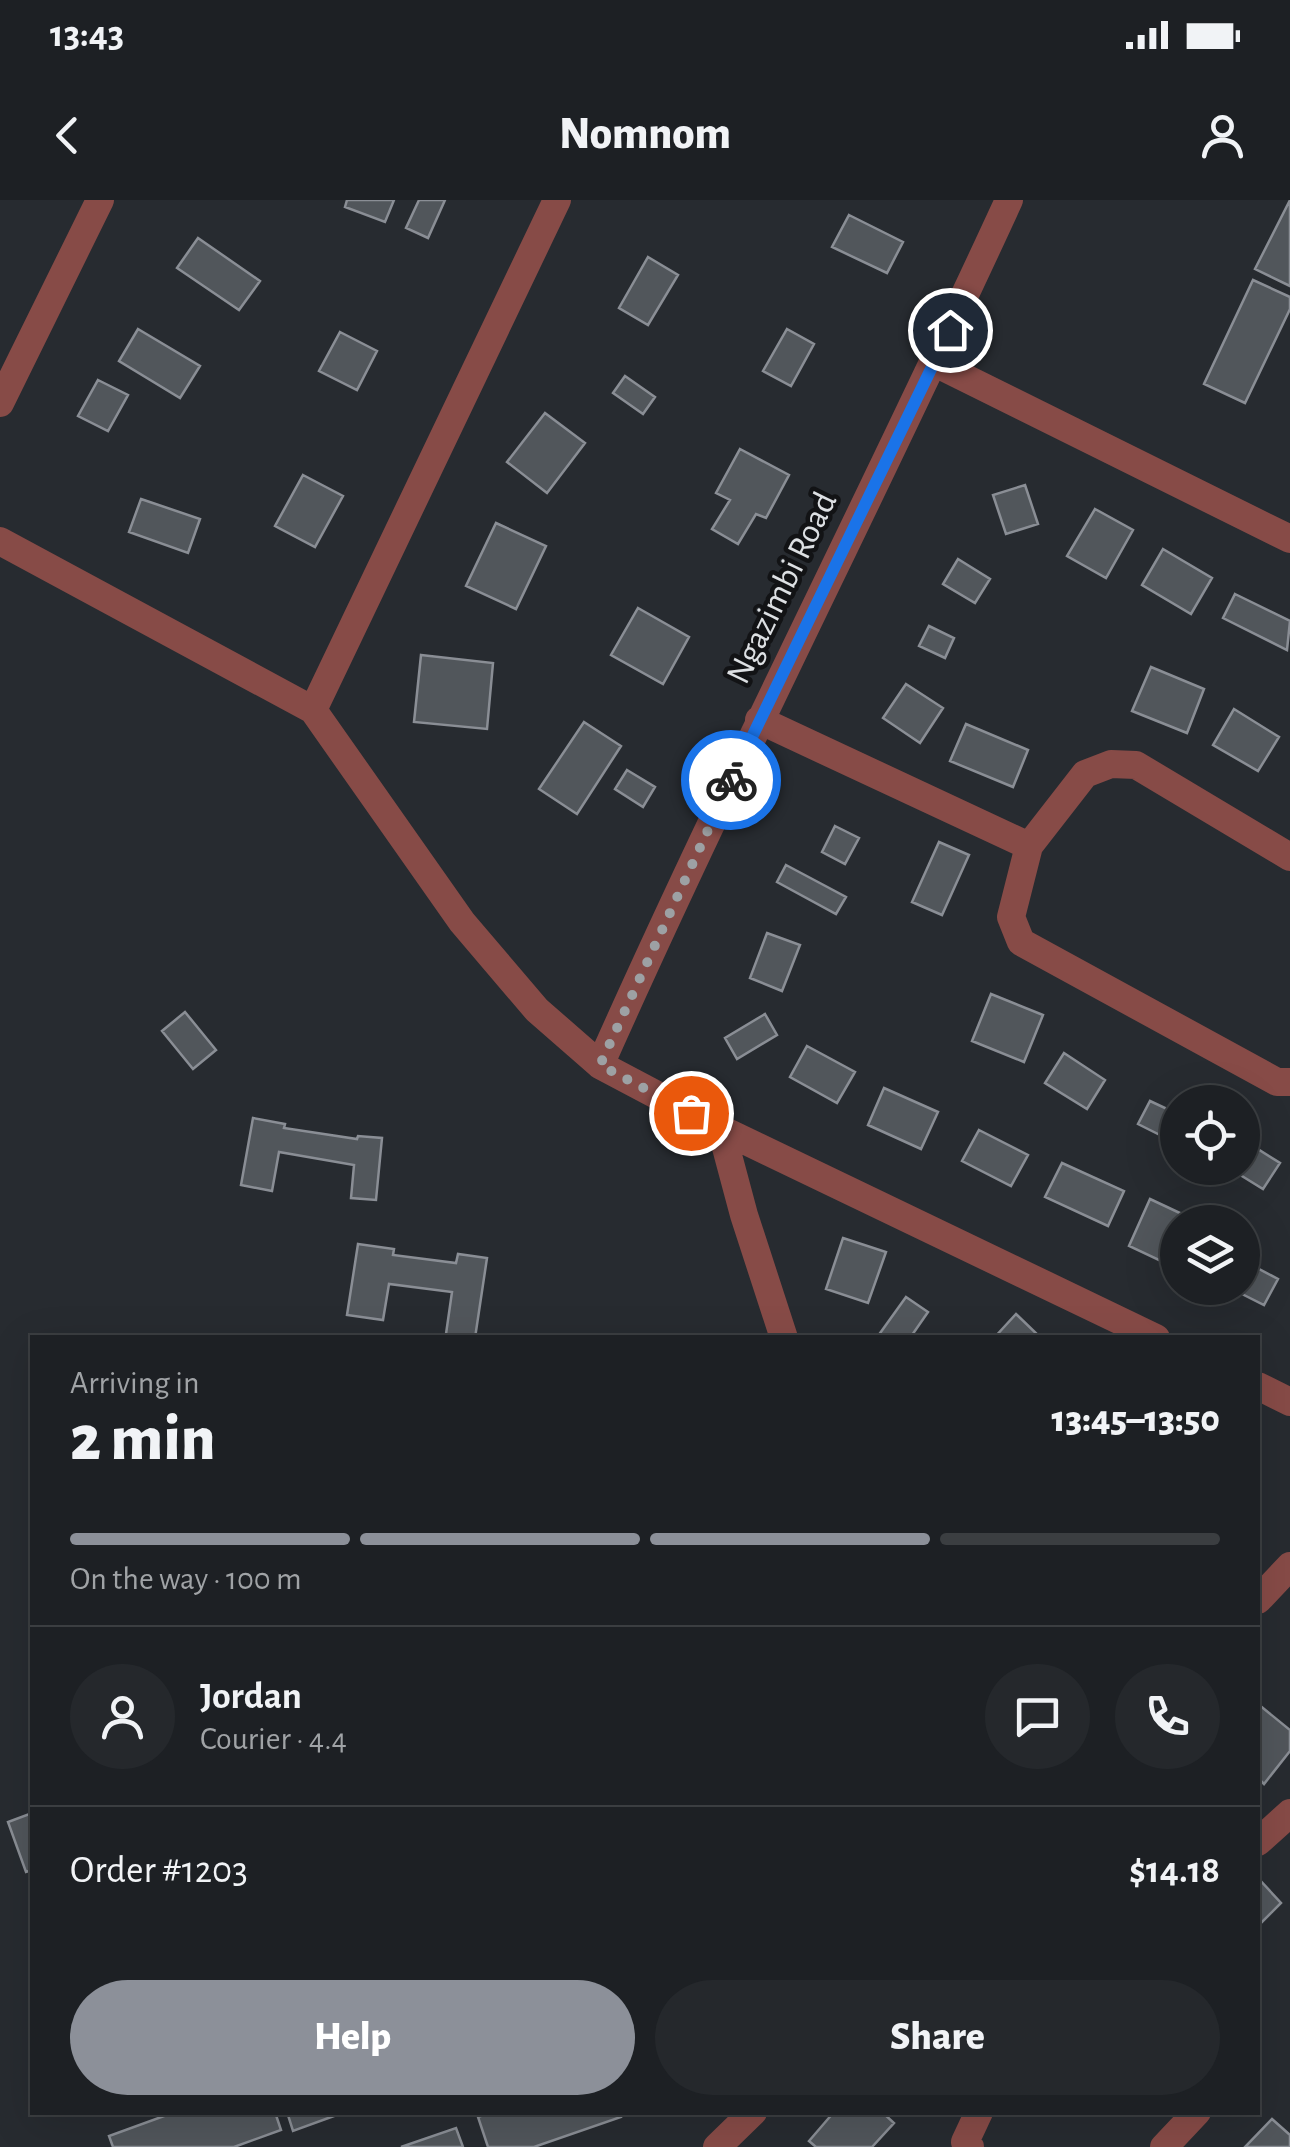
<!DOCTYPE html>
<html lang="en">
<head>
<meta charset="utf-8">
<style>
  body { margin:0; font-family:"Alegreya Sans",sans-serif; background:#25282c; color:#f1f3f6; height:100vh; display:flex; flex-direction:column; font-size:38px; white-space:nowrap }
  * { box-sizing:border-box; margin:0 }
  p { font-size:32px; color:#a0a3a6 }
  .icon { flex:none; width:55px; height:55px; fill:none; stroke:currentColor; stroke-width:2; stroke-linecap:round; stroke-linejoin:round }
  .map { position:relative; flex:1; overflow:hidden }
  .side { position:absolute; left:30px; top:1135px; width:1230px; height:780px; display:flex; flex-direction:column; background:#1d2024; border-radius:0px; box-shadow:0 10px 40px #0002,0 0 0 2px #3b3e41 }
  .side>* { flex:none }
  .controls { position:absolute; left:1160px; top:885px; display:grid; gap:20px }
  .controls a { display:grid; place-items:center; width:100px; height:100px; border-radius:50%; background:#1d2024; box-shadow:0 10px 40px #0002,0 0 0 2px #3b3e41; font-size:50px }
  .pin { position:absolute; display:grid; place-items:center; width:85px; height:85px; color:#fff; margin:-42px; border:5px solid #fff; border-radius:50%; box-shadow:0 2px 10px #0007 }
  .courier { position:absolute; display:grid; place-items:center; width:100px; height:100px; margin:-50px; border:8px solid #1a73e8; border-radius:50%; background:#fff; color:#222; box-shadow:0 2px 12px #0007 }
  .headline em { font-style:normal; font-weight:800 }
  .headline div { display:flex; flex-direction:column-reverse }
  .headline { display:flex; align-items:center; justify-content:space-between; height:170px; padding:0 40px }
  h1 { font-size:65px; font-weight:800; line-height:75px }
  .bar { display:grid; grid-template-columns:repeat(4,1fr); gap:15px 10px; align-content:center; height:120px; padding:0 40px }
  .bar i { height:12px; border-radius:8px; background:#3b3e41 }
  .bar .selected { background:#8c9099 }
  .bar p { grid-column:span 4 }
  .line { display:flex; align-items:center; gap:25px; padding:0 40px; border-top:2px solid #3b3e41 }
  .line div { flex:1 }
  .round { display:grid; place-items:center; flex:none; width:105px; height:105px; border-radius:52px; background:#25282c }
  .primary-button { display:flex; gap:20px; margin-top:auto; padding:20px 40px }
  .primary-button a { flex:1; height:115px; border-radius:60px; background:#8c9099; color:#fff; font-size:40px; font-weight:800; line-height:115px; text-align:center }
  .primary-button a+a { background:#25282c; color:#f1f3f6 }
  .status { display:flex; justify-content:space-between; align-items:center; height:70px; padding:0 50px; background:#1d2024; direction:ltr }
  .status svg { height:28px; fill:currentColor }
  header { display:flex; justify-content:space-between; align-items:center; height:130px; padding:0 40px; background:#1d2024; font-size:45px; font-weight:800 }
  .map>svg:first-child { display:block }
  .building { fill:#51565b; stroke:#8a8e95; stroke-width:2.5 }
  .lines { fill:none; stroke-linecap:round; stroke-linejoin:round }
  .minor { stroke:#874b47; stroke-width:28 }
  .done { stroke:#9da1a4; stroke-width:10; stroke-dasharray:0 18 }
  .route { stroke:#1a73e8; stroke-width:12 }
  .labels { text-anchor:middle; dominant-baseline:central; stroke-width:9; stroke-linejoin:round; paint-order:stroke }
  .street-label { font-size:35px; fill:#dde0e3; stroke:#121315 }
</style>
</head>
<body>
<div class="status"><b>13:43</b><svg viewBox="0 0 49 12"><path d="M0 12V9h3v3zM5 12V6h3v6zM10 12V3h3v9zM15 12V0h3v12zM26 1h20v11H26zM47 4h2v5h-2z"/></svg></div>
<header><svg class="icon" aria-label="back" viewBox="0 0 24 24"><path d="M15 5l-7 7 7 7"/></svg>Nomnom<svg class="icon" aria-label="person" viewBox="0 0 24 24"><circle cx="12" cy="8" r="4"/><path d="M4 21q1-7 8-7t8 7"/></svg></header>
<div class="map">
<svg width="1290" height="1947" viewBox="0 0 1290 1947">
  <rect width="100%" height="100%" fill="#272b30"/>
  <path class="building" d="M347,0h47l-9,22 -40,-15z
    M419,0h26l-17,38 -22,-10z
    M1290,0v86l-35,-17z
    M849,15l54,27 -16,31 -55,-26z
    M198,38l62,43 -21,29 -62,-42z
    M648,57l30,18 -30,50 -29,-17z
    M1253,80l37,17v12l-45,94 -41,-19z
    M138,129l62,37 -20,32 -61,-37z
    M787,129l27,15 -23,42 -28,-15z
    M340,132l37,19 -20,39 -38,-19z
    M625,176l30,21 -12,17 -30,-21z
    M98,180l30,15 -20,36 -30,-15z
    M545,213l40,30 -38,50 -40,-31z
    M740,249l49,26 -23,43 -10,-4 -18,30 -26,-15 18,-29 -14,-7z
    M303,275l40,21 -28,51 -40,-21z
    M1025,285l13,39 -32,10 -13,-39z
    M141,299l59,20 -12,34 -59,-21z
    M1095,309l38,21 -27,48 -39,-22z
    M496,323l50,23 -30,63 -50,-23z
    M1163,349l49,29 -21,36 -49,-29z
    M958,359l32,20 -15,24 -32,-19z
    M1235,394l55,27 -3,29 -64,-32z
    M638,408l51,29 -26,47 -52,-29z
    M929,426l25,12 -9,20 -26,-12z
    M421,455l72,8 -6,66 -73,-7z
    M1151,467l53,22 -17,44 -55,-22z
    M906,484l37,24 -23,35 -37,-25z
    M1234,509l45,28 -21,34 -45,-26z
    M584,522l37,24 -44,68 -38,-25z
    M966,524l62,26 -15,37 -63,-26z
    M627,570l28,17 -12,20 -28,-18z
    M835,626l24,12 -14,26 -23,-12z
    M939,642l30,13 -27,60 -30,-13z
    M786,665l60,32 -10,17 -59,-32z
    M767,733l33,12 -18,46 -32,-13z
    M991,794l52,21 -19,47 -52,-21z
    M185,812l31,38 -23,19 -31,-38z
    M765,814l12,21 -40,24 -12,-21z
    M807,846l48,26 -18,31 -47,-26z
    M1064,853l41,27 -18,29 -42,-26z
    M884,888l54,24 -17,37 -53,-24z
    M1150,901l28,13v30l-40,-20z
    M253,918l32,6 -1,4 73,11 1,-3 24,2 -6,62 -25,-2 3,-33 -75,-13 -7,39 -31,-6z
    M979,930l49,25 -17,31 -49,-25z
    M1242,939l38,24 -17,26 -34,-21h13z
    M1062,963l62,28 -16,35 -63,-29z
    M1150,999l49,23h-21l-2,46 -47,-22z
    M843,1038l43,14 -18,51 -42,-14z
    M358,1044l36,5 -1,6 63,8 2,-9 29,4 -12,80 -29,-4 6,-42 -63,-8 -6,36 -36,-5z
    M1242,1060l36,19 -14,26 -34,-17h12z
    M906,1097l22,15 -18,26h-29l-3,-2z
    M1016,1114l25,24h-47z
    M1258,1504l32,26v21l-26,33 -6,-6z
    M32,1613v57l-6,2 -18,-50z
    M1258,1678l23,25 -23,23z
    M175,1912h100l6,18 -47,17h-121l-4,-11z
    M287,1912h58l-52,19z
    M492,1912h128l1,5 -87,30h-46l-10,-30z
    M834,1912h48l12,11 -22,24h-56l-7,-6z
    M1272,1919l18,16v12h-45z
    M456,1928l7,19h-62z"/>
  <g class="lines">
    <path class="minor" d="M935,163l355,176
      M0,203l100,-203
      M0,341l313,169 149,212 75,88 63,55 121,64 435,209
      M313,510l244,-510
      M759,520l270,126
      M1290,657l-154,-92 -25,-1 -26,10 -56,72 -18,71 10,25 256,140h13
      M600,865c130,-292 276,-575 409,-865
      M721,929l23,86 40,123
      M1258,1186l32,16
      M1258,1400l32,-34
      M1258,1642l32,-29
      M717,1947l36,-35
      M970,1947l-5,-5 14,-30
      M1164,1947l33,-35"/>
  </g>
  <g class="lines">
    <path class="done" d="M691,913l-91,-48 131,-285"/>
    <path class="route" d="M731,580l219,-450"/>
  </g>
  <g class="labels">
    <g class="street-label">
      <text transform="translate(782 388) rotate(-64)">Ngazimbi Road</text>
    </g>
  </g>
</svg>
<div class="controls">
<a><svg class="icon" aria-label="locate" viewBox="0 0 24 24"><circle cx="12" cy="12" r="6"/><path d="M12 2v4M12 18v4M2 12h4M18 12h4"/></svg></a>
<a><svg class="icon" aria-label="layers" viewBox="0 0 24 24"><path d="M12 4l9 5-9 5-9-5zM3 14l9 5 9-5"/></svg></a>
</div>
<div class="pin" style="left:691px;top:913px;background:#ea580c"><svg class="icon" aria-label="bag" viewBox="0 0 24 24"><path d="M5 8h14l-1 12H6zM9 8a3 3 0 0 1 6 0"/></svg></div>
<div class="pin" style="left:950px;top:130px;background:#1f2937"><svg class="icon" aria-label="home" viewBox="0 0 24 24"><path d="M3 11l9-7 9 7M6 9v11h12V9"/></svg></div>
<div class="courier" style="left:731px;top:580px"><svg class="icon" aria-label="bike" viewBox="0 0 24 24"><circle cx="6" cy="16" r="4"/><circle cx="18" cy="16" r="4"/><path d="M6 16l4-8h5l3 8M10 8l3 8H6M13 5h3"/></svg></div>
<section class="side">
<div class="headline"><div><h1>2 min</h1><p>Arriving in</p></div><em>13:45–13:50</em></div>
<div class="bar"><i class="selected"></i><i class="selected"></i><i class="selected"></i><i></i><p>On the way · 100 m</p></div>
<div class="line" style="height:180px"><a class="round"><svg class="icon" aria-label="person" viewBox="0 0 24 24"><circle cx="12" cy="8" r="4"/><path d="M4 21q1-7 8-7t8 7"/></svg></a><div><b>Jordan</b><p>Courier · 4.4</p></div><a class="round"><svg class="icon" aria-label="chat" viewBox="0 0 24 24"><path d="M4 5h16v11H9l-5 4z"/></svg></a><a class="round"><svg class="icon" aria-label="phone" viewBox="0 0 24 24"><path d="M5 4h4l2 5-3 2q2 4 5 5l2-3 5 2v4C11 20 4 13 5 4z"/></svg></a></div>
<div class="line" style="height:130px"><div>Order #1203</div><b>$14.18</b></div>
<div class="primary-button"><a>Help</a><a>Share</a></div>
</section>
</div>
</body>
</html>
